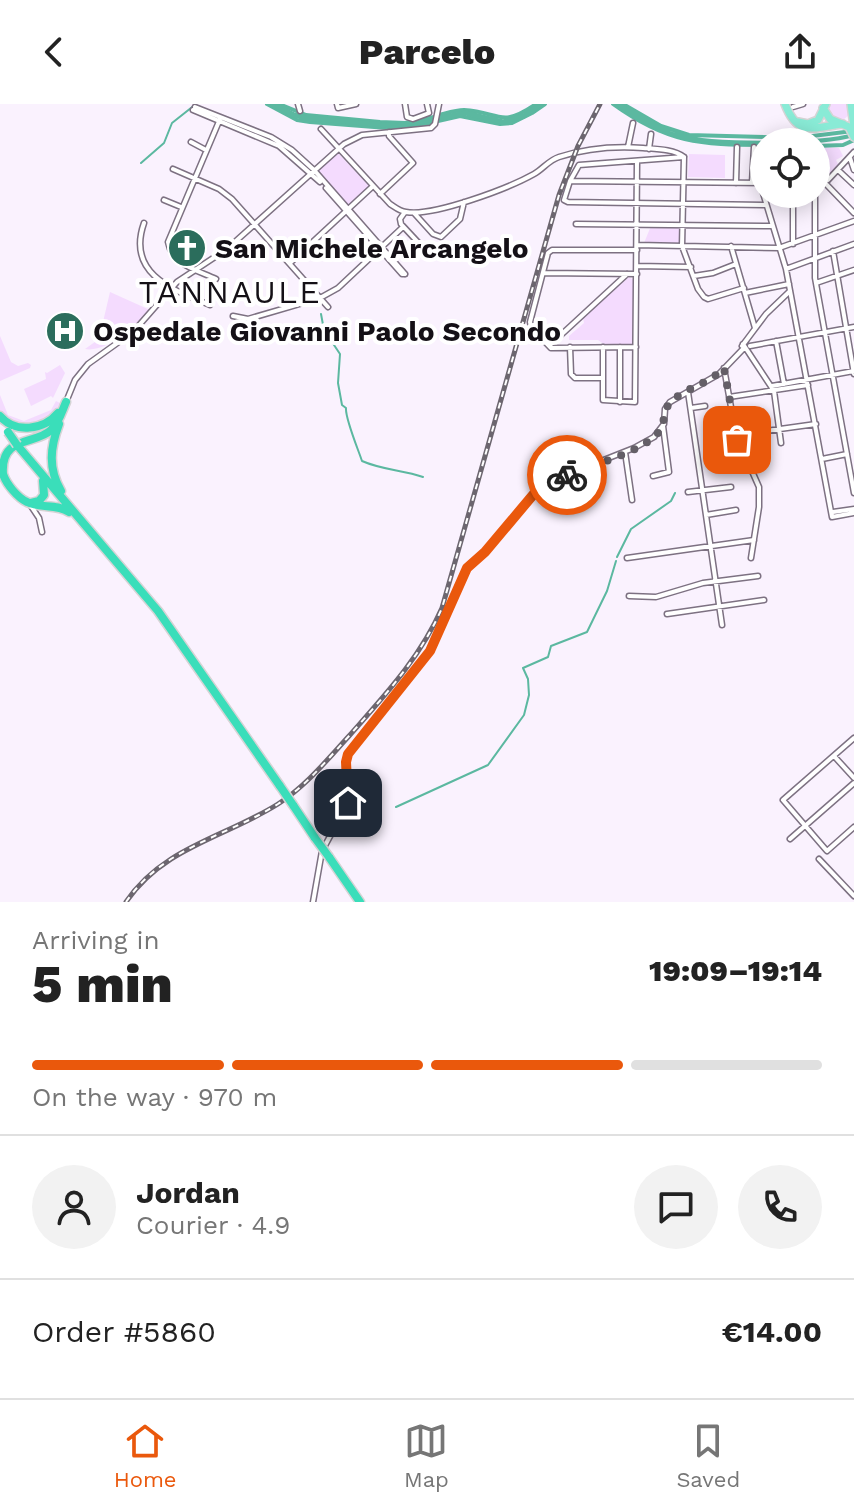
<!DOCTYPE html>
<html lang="en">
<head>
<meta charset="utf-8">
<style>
  body { margin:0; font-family:"Work Sans",sans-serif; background:#f2f2f2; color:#222; height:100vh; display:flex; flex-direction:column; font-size:30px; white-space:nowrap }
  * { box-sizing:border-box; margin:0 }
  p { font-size:26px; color:#767676 }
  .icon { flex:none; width:44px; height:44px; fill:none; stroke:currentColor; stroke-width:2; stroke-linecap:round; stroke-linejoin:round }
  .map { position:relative; height:798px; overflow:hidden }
  .details { display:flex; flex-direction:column; background:#fff; flex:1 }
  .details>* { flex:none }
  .fabs { position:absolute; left:750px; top:24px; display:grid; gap:16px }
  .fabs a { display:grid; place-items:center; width:80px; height:80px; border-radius:50%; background:#fff; box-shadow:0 4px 20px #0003; font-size:40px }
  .pin { position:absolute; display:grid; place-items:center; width:68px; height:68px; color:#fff; margin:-34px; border-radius:16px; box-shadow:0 4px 12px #0006 }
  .courier { position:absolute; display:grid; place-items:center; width:80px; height:80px; margin:-40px; border:6px solid #ea580c; border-radius:50%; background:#fff; color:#222; box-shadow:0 2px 10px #0007 }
  .head em { font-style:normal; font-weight:800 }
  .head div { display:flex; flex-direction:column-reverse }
  .head { display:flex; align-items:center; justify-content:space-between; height:136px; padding:0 32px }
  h1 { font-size:52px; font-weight:800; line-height:60px }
  .bar { display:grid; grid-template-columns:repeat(4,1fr); gap:12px 8px; align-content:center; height:96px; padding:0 32px }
  .bar i { height:10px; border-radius:6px; background:#e0e0e0 }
  .bar .active { background:#ea580c }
  .bar p { grid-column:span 4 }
  .line { display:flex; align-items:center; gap:20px; padding:0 32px; border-top:2px solid #e0e0e0 }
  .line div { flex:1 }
  .round { display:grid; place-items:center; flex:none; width:84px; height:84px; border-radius:42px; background:#f2f2f2 }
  header { display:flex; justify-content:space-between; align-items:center; height:104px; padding:0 32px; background:#fff; font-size:36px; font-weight:800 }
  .dock { display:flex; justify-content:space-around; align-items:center; height:112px; border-top:2px solid #e0e0e0; background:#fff; font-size:22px; color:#767676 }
  .dock a { display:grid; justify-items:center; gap:4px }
  .dock .active { color:#ea580c }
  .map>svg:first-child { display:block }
  .green { fill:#f4dbfe }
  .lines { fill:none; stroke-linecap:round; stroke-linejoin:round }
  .stream { stroke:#5bb8a0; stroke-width:2 }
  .canal { stroke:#5bb8a0; stroke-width:4 }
  .river { stroke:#5bb8a0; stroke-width:5 }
  .minor-casing { stroke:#7d7182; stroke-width:7 }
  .major-casing { stroke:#d5d4d5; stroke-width:10 }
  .highway-casing { stroke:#d5d4d5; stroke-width:11 }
  .minor { stroke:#fff; stroke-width:4 }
  .major { stroke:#89ebd6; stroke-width:7 }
  .highway { stroke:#3adeba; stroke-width:8 }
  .rail-casing { stroke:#6c666f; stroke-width:5 }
  .rail { stroke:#fff; stroke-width:2; stroke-dasharray:6; stroke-linecap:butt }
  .highway-bridge-casing { stroke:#d5d4d5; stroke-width:11; stroke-linecap:butt }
  .highway-bridge { stroke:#3adeba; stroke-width:8 }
  .done { stroke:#645f67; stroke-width:8; stroke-dasharray:0 14.4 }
  .route { stroke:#ea580c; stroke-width:10 }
  .labels { text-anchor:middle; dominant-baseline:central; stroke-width:8; stroke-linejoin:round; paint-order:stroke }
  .poi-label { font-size:28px; font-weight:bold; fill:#141016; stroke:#fff; text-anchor:start }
  .quarter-label { font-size:32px; letter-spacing:2px; fill:#141016; stroke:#fff }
</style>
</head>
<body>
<header><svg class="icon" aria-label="back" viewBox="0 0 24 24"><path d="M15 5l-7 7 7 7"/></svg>Parcelo<svg class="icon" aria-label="share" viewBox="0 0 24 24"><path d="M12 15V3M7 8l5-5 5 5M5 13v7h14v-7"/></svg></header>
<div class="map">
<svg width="854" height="798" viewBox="0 0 854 798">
  <rect width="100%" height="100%" fill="#faf2fe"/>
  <path class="green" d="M828,0h21v11l-6,5 -13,-3z
    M755,43h9v34h-10z
    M816,43l23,1 4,8 -7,4 3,6 -11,11 -12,3z
    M338,49l31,33 -21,19 -29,-32v-3z
    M689,50l36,1v23l-37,-1z
    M651,122l30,1 -1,16h-36z
    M629,173l5,3v62l-3,3h-26l-7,-5h-29v-4l15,-13 -1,-5z
    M110,188l40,18c-13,16 -44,43 -65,39l14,-10z
    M0,232l11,26 7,4 10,-3 3,2 -1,3 -30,13z
    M60,261l5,8 -12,25 -2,-2 -20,10 -7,-17 22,-10 -1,-7 2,1z
    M0,291l8,20 16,6 27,-11 5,-9 4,2c-11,21 -30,22 -51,20l-9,-11z"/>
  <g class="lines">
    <path class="stream" d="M800,30l8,7
      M141,59l23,-20 8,-20 24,-19
      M321,210l3,16 16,24 -2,29 4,22 4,3c-1,10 12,41 16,53 20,9 41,9 61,16
      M617,453l14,-28 40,-28 4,-8
      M396,703l92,-42 36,-50 5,-20 -1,-16 -5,-11 25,-11 3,-11 36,-14 20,-41 9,-30"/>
    <path class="canal" d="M267,0l30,16 13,2 90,7 33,-6 1,-6
      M279,0l27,11 74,7 25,1 29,-6
      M536,0c-36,25 -36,8 -72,6 -8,0 -17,3 -25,5l-1,6 22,-5 40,8 12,-1 20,-10 13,-9
      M613,0c54,39 87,41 151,41
      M623,0l38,22 28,9 107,3 57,-7
      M624,4c17,10 35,23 55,28 32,9 143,9 174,-1
      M816,42l27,-1 11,-5"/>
    <path class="river" d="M273,0l21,11 12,3 92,8 68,-13 37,9 21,-6 17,-12
      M618,0l6,4"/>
    <g class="minor-casing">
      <path id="minor" d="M298,0l2,7
        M337,0l1,4 18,-4
        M405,0l2,13 6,2 16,-6 -2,-9
        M195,3l76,30 21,13 22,20 91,104
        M793,3l10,-3
        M193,6l86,36 41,36
        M321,25l69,75c5,3 9,7 16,8 27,5 103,-24 128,-38 9,-5 15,-14 25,-17 28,-9 56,-11 84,-9 13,1 31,1 41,9
        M191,38l15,8
        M628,43l5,-24
        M649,45l2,-15
        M684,53l-105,8 -9,16 -6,19 4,2 198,3
        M684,53l-2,89 16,43 6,8 4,2 36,-11
        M850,54l4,12
        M173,65l46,20 13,10 96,108
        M838,66l16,15
        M570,77l194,2
        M736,79l1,-36
        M752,79l2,-36
        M760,79l26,86 46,248 22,-4
        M816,79l12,-3 26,-28
        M825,79l29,30
        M326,84l76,86h3
        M380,90l33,-31 -24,-27v-4
        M793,90v50
        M815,90v84l39,215
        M164,96l17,7
        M405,108l-5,7 1,5 27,29
        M414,109l19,21 8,3 19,-18 4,-17
        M144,119c-18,51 29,67 66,82
        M576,120l197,2
        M637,141l142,3 75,-27
        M731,142l24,82
        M833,147l21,123
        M290,159l82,-76
        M637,162l54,1
        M786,165l68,-25
        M544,169l93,1
        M694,172l19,-3 23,-9
        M216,175c-19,-9 -44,-14 -48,-37l52,-123
        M816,179l38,-13
        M745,189l44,-9
        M233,212l15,3 72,-21 18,-10 65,-61
        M776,237l8,43
        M743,240l31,47 7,52
        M549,242l78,-72
        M742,242l24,-32 24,-23
        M750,242l104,-19
        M570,243l1,27 4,4h28
        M603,243v53l32,2 2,-240
        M620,243v55
        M636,243l-85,1 -20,-21 -1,-5 18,-69 4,-3h85
        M724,264l12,67 23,52v20l-8,51
        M772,282l82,-15
        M688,288l34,233
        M729,293l79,-12
        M66,298l9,-22 13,-16 46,-33 43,-49 50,-33 117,-105 18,-9 69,-7 4,-4 4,-20
        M691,304l14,-2
        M736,331l80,-11
        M625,348l7,48
        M822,355l25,-5
        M653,372l16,-4 -6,-46
        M688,388l43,-5
        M31,402l8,12 3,14
        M833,408l21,-3
        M706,411l30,-5
        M627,454l127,-18
        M629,492l27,1 47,-14 55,-7
        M667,510l97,-14
        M854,634l-71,62 44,51 27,-24
        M834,652l20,22
        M790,735l64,-56
        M819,755l35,37
        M313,798l9,-51 26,-48 -2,-41 2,-8 82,-103 37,-83 18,-16 53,-63 10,-7 86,-34 20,-11 10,-13 1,-15 5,-7 49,-28 25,-26"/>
    </g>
    <g class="major-casing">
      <path id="major" d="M785,0c13,34 28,23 58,20
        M851,0l3,22
        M823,4l7,11 19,8 5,10
        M798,18l10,2 10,-4 8,-16"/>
    </g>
    <g class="highway-casing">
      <path id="highway" d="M66,298c-4,9 -7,21 -15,28 -15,15 -51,5 -48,44 3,10 15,24 24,28 14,7 29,1 42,10
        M0,312c15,18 44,14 58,-3
        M59,320c-9,24 -11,44 2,67
        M17,341l141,166 122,175
        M31,399l8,-2 5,-6 -1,-14
        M293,701l22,33
        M329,753l31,45"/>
    </g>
    <use href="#minor" class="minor"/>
    <use href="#major" class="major"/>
    <use href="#highway" class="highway"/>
    <g class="rail-casing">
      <path id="rail" d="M126,798c37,-55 100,-65 152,-98 28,-18 49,-44 71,-68 36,-41 71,-78 93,-128l117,-413 19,-49 22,-42"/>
    </g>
    <use href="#rail" class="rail"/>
    <g class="highway-bridge-casing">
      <path id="highway-bridge" d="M8,328l9,13
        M280,682l13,19
        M315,734l14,19"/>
    </g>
    <use href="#highway-bridge" class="highway-bridge"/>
  </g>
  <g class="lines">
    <path class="done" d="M567,371c25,-10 72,-22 90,-41 10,-10 4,-24 15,-33 15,-14 37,-17 52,-33l13,72"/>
    <path class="route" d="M348,699l-2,-41 2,-8 82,-103 37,-83 18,-16 53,-63 10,-7 19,-7"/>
  </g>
  <defs>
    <g id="church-disc" transform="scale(2)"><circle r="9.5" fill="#2b6d5c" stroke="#fff"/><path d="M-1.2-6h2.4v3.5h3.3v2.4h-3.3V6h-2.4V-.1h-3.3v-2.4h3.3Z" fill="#fff"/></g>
    <g id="hospital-disc" transform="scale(2)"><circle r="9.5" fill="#2b6d5c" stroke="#fff"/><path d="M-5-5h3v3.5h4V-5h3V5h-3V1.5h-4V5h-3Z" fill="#fff"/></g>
  </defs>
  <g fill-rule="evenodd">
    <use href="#church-disc" x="187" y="144"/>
    <use href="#hospital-disc" x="65" y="227"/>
  </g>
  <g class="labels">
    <g class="poi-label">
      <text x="215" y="144">San Michele Arcangelo</text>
      <text x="93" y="227">Ospedale Giovanni Paolo Secondo</text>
    </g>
    <g class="quarter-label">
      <text x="230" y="188">TANNAULE</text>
    </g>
  </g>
</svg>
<div class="fabs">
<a><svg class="icon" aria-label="locate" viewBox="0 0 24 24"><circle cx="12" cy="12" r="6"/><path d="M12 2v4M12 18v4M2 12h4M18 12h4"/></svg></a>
</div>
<div class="pin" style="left:737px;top:336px;background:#ea580c"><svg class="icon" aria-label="bag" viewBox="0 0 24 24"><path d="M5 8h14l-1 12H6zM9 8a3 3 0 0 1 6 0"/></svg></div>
<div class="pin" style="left:348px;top:699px;background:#1f2937"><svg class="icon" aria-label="home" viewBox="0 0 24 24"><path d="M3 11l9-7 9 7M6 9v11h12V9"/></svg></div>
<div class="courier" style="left:567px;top:371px"><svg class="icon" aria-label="bike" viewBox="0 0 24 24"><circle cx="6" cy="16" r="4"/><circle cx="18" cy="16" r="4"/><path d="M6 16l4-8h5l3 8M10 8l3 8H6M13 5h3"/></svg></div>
</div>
<section class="details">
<div class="head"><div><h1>5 min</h1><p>Arriving in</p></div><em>19:09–19:14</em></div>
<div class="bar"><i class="active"></i><i class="active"></i><i class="active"></i><i></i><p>On the way · 970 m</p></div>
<div class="line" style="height:144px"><a class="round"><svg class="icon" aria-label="person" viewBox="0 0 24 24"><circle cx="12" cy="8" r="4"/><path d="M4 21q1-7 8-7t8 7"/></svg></a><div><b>Jordan</b><p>Courier · 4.9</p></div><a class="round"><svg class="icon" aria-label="chat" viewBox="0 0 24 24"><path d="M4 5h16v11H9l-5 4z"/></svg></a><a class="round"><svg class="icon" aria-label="phone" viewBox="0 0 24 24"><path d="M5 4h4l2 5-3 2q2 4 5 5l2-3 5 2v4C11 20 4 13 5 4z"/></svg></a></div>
<div class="line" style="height:104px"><div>Order #5860</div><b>€14.00</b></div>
</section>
<nav class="dock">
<a class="active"><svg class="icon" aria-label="home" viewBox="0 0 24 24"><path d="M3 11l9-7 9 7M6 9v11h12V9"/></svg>Home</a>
<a><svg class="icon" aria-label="map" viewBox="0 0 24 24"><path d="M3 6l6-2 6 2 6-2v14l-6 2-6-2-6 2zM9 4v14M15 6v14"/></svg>Map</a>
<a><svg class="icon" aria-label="saved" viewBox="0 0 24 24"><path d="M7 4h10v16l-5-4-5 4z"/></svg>Saved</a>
</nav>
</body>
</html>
